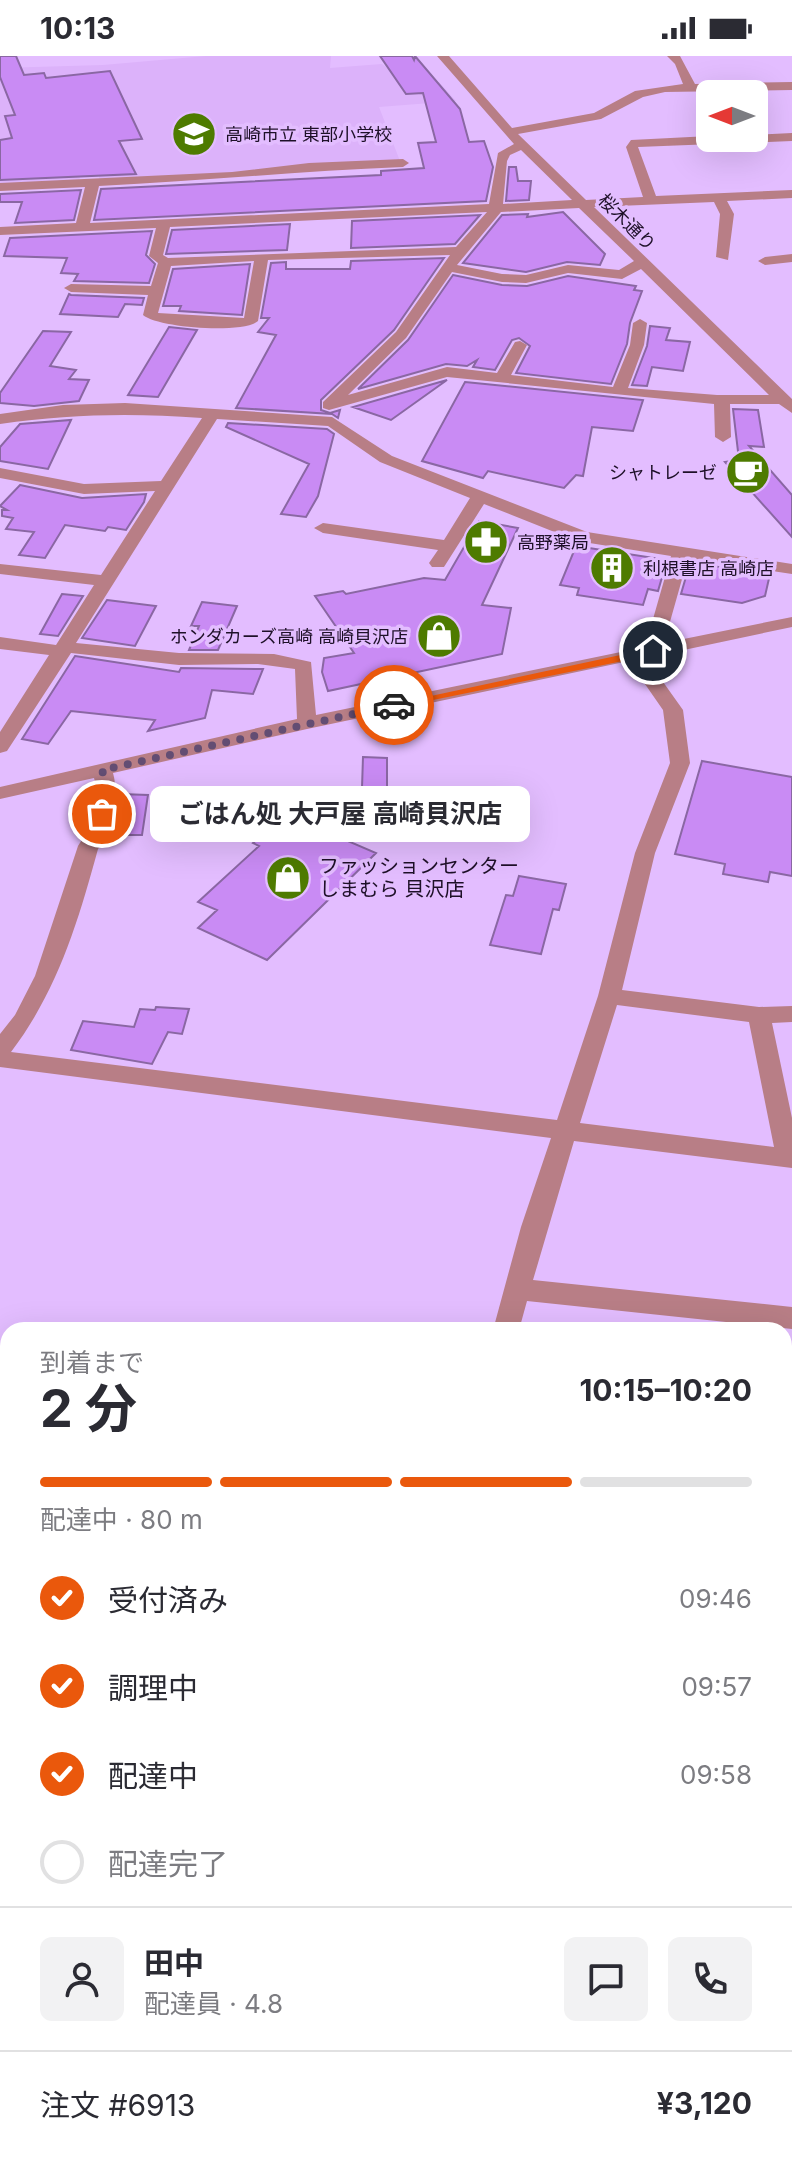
<!DOCTYPE html>
<html lang="ja">
<head>
<meta charset="utf-8">
<style>
  body { margin:0; font-family:Inter,"Noto Sans JP",sans-serif; background:#f2f2f3; color:#2b2b33; height:100vh; display:flex; flex-direction:column; font-size:30px; white-space:nowrap }
  * { box-sizing:border-box; margin:0 }
  p { font-size:26px; color:#7c7c81 }
  .icon { flex:none; width:44px; height:44px; fill:none; stroke:currentColor; stroke-width:2; stroke-linecap:round; stroke-linejoin:round }
  .map { position:relative; flex:1; overflow:hidden }
  .sheet { position:absolute; left:0px; top:1266px; width:792px; height:848px; display:flex; flex-direction:column; background:#fff; border-radius:24px 24px 0 0; box-shadow:0 8px 32px #0002 }
  .sheet>* { flex:none }
  .needle { width:52px; rotate:270deg }
  .controls { position:absolute; left:696px; top:24px; display:grid; gap:16px }
  .controls a { display:grid; place-items:center; width:72px; height:72px; border-radius:12px; background:#fff; box-shadow:0 8px 32px #0002; font-size:40px }
  .pin { position:absolute; display:grid; place-items:center; width:68px; height:68px; color:#fff; margin:-34px; border:4px solid #fff; border-radius:50%; box-shadow:0 2px 8px #0007 }
  .courier { position:absolute; display:grid; place-items:center; width:80px; height:80px; margin:-40px; border:6px solid #ea580c; border-radius:50%; background:#fff; color:#222; box-shadow:0 2px 10px #0007 }
  .bubble { position:absolute; height:56px; border-radius:12px; background:#fff; box-shadow:0 8px 32px #0002; font-size:26px; font-weight:700; line-height:56px; text-align:center }
  .headline em { font-style:normal; font-weight:700 }
  .headline div { display:flex; flex-direction:column-reverse }
  .headline { display:flex; align-items:center; justify-content:space-between; height:136px; padding:0 40px }
  h1 { font-size:52px; font-weight:700; line-height:60px }
  .bar { display:grid; grid-template-columns:repeat(4,1fr); gap:12px 8px; align-content:center; height:96px; padding:0 40px }
  .bar i { height:10px; border-radius:6px; background:#e1e1e2 }
  .bar .on { background:#ea580c }
  .bar p { grid-column:span 4 }
  .line { display:flex; align-items:center; gap:20px; padding:0 40px; border-top:2px solid #e1e1e2 }
  .line div { flex:1 }
  .round { display:grid; place-items:center; flex:none; width:84px; height:84px; border-radius:12px; background:#f2f2f3 }
  ol { padding:0 40px; list-style:none }
  li { display:flex; align-items:center; gap:24px; height:88px }
  li p { margin-inline-start:auto }
  li .icon { padding:8px; border-radius:50%; background:#ea580c; color:#fff; stroke-width:4 }
  li:last-child { color:#7c7c81 }
  li i { width:44px; height:44px; border:4px solid #e1e1e2; border-radius:50% }
  .status { display:flex; justify-content:space-between; align-items:center; height:56px; padding:0 40px; background:#fff; direction:ltr }
  .status svg { height:22px; fill:currentColor }
  .map>svg:first-child { display:block }
  .built { fill:#dcb2fa }
  .building { fill:#c98bf4; stroke:#8a67a3; stroke-width:2 }
  .lines { fill:none; stroke-linecap:round; stroke-linejoin:round }
  .minor { fill:#b87e86; fill-rule:evenodd }
  .route { fill:#ea580c }
  .done { stroke:#634d73; stroke-width:8; stroke-dasharray:0 14.4 }
  .labels { text-anchor:middle; dominant-baseline:central; stroke-width:7; stroke-linejoin:round; paint-order:stroke }
  .far-poi-label { font-size:18px; fill:#1e1028; stroke:#e3bdff; text-anchor:start }
  .far-street-label { font-size:18px; fill:#1e1028; stroke:#e3bdff }
  .poi-label { font-size:20px; fill:#1e1028; stroke:#e3bdff; text-anchor:start }
</style>
</head>
<body>
<div class="status"><b>10:13</b><svg viewBox="0 0 49 12"><path d="M0 12V9h3v3zM5 12V6h3v6zM10 12V3h3v9zM15 12V0h3v12zM26 1h20v11H26zM47 4h2v5h-2z"/></svg></div>
<div class="map">
<svg width="792" height="2114" viewBox="0 0 792 2114">
  <rect width="100%" height="100%" fill="#e3bdff"/>
  <path class="built" d="M206,0h125l-1,12 52,-4 25,18h32l17,19 -77,6 21,54 -164,12 -137,6v-3l-19,1 -1,4 -79,3v-116l103,-3z
    M792,1896v107l-8,-13v-91z"/>
  <path class="building" d="M0,0h16l8,19 20,-2 2,5 64,-7 32,68 -23,2 17,33 -136,6v-40l12,-2 -7,-22 10,-1 -15,-38z
    M380,0h32l2,4 1,-4 45,53 9,33 15,-1 9,26 -7,34 -392,19 7,-31 280,-14v-4l43,-3 -6,-25 18,-1 -13,-49 -17,1z
    M509,111h7l2,14h13l-2,19 -23,1z
    M81,134l-7,30 -59,3 7,-21h-22v-8z
    M563,156l42,42 -5,11 -33,-3 -41,10 -63,-9 39,-48 26,-1 -1,3z
    M480,159l-25,29 -104,4 1,-27z
    M290,168l-3,26 -121,4 6,-24z
    M152,175l-6,24 9,9 -6,19 -75,-2 4,-7 -17,-1 6,-15 -63,-2 6,-18z
    M444,202l-50,72 -73,70v10l9,3 10,-3 -2,8 -6,-4 -96,-6 40,-73 -18,-3 11,-14h-8l10,-55 15,-1v7h64l1,-8z
    M250,208l-8,51 -63,-4 2,-5h-18l10,-37z
    M453,219l49,10 25,1 41,-10 68,10 -2,4 8,1 -12,32 -3,21 -16,40 -95,-11 14,-27 -11,-8 -7,2 -17,30 -22,-3 4,-7 -10,6 -21,-2 -88,25 50,-49z
    M69,238l2,1 73,3 -2,7 -17,-1 -7,13 -58,-3z
    M650,270l20,2 -4,12 24,2 -7,29 -31,-4 -5,19 -15,-1 15,-39z
    M169,271l28,3 -39,67 -30,-2z
    M43,275l28,1 -21,34 26,4 -7,9 20,1 -10,21 -45,5 -34,-3v-10z
    M447,324l-56,40 -38,-13z
    M465,326l178,18 -10,31 -41,-4 -9,49 -7,-1 -12,13 -76,-17 -5,7 -61,-17z
    M733,353l25,1 6,37 -15,-1 43,49v42l-67,-75 14,-2z
    M71,364l-23,49 -48,-8v-14l20,-23z
    M228,367l99,6 7,5 -16,62 -12,21 -25,-3 28,-50 -83,-37z
    M20,429l62,13 64,-4 -2,8 -18,28 -18,-3 -3,4 -40,-6 -20,33 -26,-3 15,-23 -28,-3 7,-11 -11,-2v-6h5l-7,-4z
    M479,465l39,7 -36,77 29,3 -9,46 -174,37 -6,-19 2,-14 30,-5 -39,-57 28,-5 3,3 78,-16 21,2z
    M576,490l91,14 -9,31 -10,-2 -5,16 -66,-10 2,-7 -19,-3z
    M690,507l80,11 -5,22 -23,7 -61,-9z
    M62,538l21,2 -25,40 -18,-2z
    M107,544l49,6 -21,40 -53,-8z
    M202,546l35,4 -19,44h-29l10,-24h-8z
    M75,600l104,16 2,-4 82,1 -10,25 -41,-4 -7,28 -57,13 7,-11 -84,-9 -23,33 -26,-5z
    M363,701l24,1v37l-25,-7z
    M702,705l90,16v99l-22,-4 -2,10 -45,-8 2,-10 -50,-10z
    M120,738l28,1 -6,40h-29z
    M285,758l91,39 -109,107 -69,-32 19,-18 -19,-8 61,-56 -6,-3z
    M519,820l47,8 -7,26 -6,-1 -12,45 -51,-9 16,-50 7,1z
    M156,951l33,2 -7,25 -14,-2 -16,32 -81,-14 12,-29 51,6 6,-18 15,1z"/>
  <g class="lines">
    <path class="minor" d="M437,0h12l63,72 82,-15 41,-22 48,-7 -8,-20 -8,-8h13l15,28 97,-2v8l-127,2 -22,5 -42,22 -83,15 68,66 57,-3 -17,-50 5,-7 79,-4 44,2v-3l38,-2v8l-154,6 18,49 136,-6v8l-65,3 7,13 -6,46 -12,-3 4,-43 -6,-12 -120,5 198,192v14l-13,-9h-49l1,33 -8,5 -8,-5 -1,-33 -267,-27 -118,33 -6,-2v-6l73,-70 54,-77 -182,5 -10,61c-15,13 -100,7 -115,-6l5,-20 -77,-3 -7,-4 7,-4 80,2 7,-23 -9,-7 7,-28 -156,7v-8l76,-4 9,-36 -85,4v-8l232,-11 77,-9 94,-4 6,4 -6,4c-102,4 -203,14 -304,19l-9,37 399,-19 9,-51 16,-9zM521,94l51,50 -69,4 4,-43 3,-6zM579,152l55,53 -15,9 -51,-5 -42,10 -24,-1 -45,-9 44,-53zM487,156l-31,35 -288,11 -5,-3 7,-28zM254,205l-10,57 -86,-5 13,-47zM641,213l128,126h-52l-89,-7 16,-43 3,-22 -7,-4 -7,4 -3,22 -17,42 -102,-12 16,-30 -7,-4 -5,1 -18,31 -50,-6 -99,28 58,-57 46,-66 50,10 24,1 42,-10 54,6z
      M792,198v8l-27,3 -7,-4 7,-4z
      M125,347l207,14 60,39 195,76 205,32v10l-104,-16 -24,85 128,-26v10l-146,31 37,52 7,53 -35,90 -33,137 137,17 33,-1v16l-20,1 20,95v50l-218,-27 -41,139 259,27v22l-265,-28 -8,29h-26l28,-103 30,-89 -551,-71v-33l15,-19 20,-39 43,-130c12,-18 23,-46 16,-68l-94,21v-12l297,-68 -2,-50 -37,-5 -79,1 -108,-12 -64,98 -7,2v-21l49,-77 -49,-6v-12l56,8 38,-60 -94,-11v-10l101,11 54,-84 -71,3 -84,-16v-10l84,16 77,-3 41,-63c-71,-5 -132,-4 -202,6v-10l63,-9zM217,363l111,7 52,36 90,36 -26,42 -121,-17 -9,5 9,5 115,17 -9,13 3,4h12l40,-63 93,37 94,15 -26,91 -329,68 -5,-53 -37,-8 -95,-1 -103,-10zM629,605l34,49 7,53 -35,90 -37,143 -41,124 -546,-68c47,-62 67,-130 87,-203 17,-16 21,-55 15,-76l194,-44zM617,949l132,17 25,125 -194,-24z
      M0,1326l8,1v24l-8,-1z
      M784,1421l8,1v26l-8,-1z
      M792,1858v34l-8,3v-34z
      M784,2013l8,4v47l-8,-3z
      M165,2106h47l-3,8h-47z
      M453,2106h36l3,8h-36z"/>
  </g>
  <path class="route" d="M653,592l4,1v5l-263,54 -5,-3z"/>
  <g class="lines">
    <path class="done" d="M102,758l6,-24 -6,-20 292,-65"/>
  </g>
  <defs>
    <g id="school-disc" transform="scale(2.3)"><circle r="9.5" fill="#4e7b00" stroke="#e3bdff"/><path d="M0-5L7-2L0 1L-7-2ZM-4 1L0 2.5L4 1V4Q0 6-4 4Z" fill="#fff"/></g>
    <g id="cafe-disc" transform="scale(2.3)"><circle r="9.5" fill="#4e7b00" stroke="#e3bdff"/><path d="M-5.5-4.5H6V0H3Q3 3.5 0 3.5H-2.5Q-5.5 3.5-5.5 0ZM3-3.2v2h1.7v-2ZM-6 4.5H4V6H-6Z" fill="#fff"/></g>
    <g id="pharmacy-disc" transform="scale(2.3)"><circle r="9.5" fill="#4e7b00" stroke="#e3bdff"/><path d="M-2-6h4v4h4v4h-4v4h-4v-4h-4v-4h4Z" fill="#fff"/></g>
    <g id="building-disc" transform="scale(2.3)"><circle r="9.5" fill="#4e7b00" stroke="#e3bdff"/><path d="M-4-6H4V6H1V3H-1V6H-4ZM-2.5-4.3h1.7v1.8h-1.7ZM.8-4.3h1.7v1.8H.8ZM-2.5-1h1.7V.8h-1.7ZM.8-1h1.7V.8H.8Z" fill="#fff"/></g>
    <g id="shop-disc" transform="scale(2.3)"><circle r="9.5" fill="#4e7b00" stroke="#e3bdff"/><path d="M-5-2.5h2.3a2.7 3.5 0 0 1 5.4 0H5L5.5 6h-11ZM-1.5-2.5h3a1.5 2.3 0 0 0-3 0Z" fill="#fff"/></g>
  </defs>
  <g fill-rule="evenodd">
    <use href="#school-disc" x="194" y="78"/>
    <use href="#cafe-disc" x="748" y="416"/>
    <use href="#pharmacy-disc" x="486" y="486"/>
    <use href="#building-disc" x="612" y="512"/>
    <use href="#shop-disc" x="439" y="580"/>
    <use href="#shop-disc" x="288" y="822"/>
  </g>
  <g class="labels">
    <g class="far-poi-label">
      <text x="225" y="78">高崎市立 東部小学校</text>
      <text x="717" y="416" text-anchor="end">シャトレーゼ</text>
      <text x="517" y="486">高野薬局</text>
      <text x="643" y="512">利根書店 高崎店</text>
      <text x="408" y="580" text-anchor="end">ホンダカーズ高崎 高崎貝沢店</text>
    </g>
    <g class="far-street-label">
      <text transform="translate(627 166) rotate(45)">桜木通り</text>
    </g>
    <g class="poi-label">
      <text x="319" y="810">ファッションセンター<tspan x="319" dy="23">しまむら 貝沢店</tspan></text>
    </g>
  </g>
</svg>
<div class="controls">
<a><svg class="needle" viewBox="-14 -14 28 28"><path d="M0-13l5 13h-10z" fill="#e53935"/><path d="M0 13l5-13h-10z" fill="#7c7c81"/></svg></a>
</div>
<div class="pin" style="left:102px;top:758px;background:#ea580c"><svg class="icon" aria-label="bag" viewBox="0 0 24 24"><path d="M5 8h14l-1 12H6zM9 8a3 3 0 0 1 6 0"/></svg></div>
<div class="pin" style="left:653px;top:595px;background:#1f2937"><svg class="icon" aria-label="home" viewBox="0 0 24 24"><path d="M3 11l9-7 9 7M6 9v11h12V9"/></svg></div>
<div class="courier" style="left:394px;top:649px"><svg class="icon" aria-label="car" viewBox="0 0 24 24"><path d="M5 17H2v-5l4-1 3-4h7l3 4 3 1v5h-3M9 17h6M6 11h13"/><circle cx="7" cy="17" r="2"/><circle cx="17" cy="17" r="2"/></svg></div>
<div class="bubble" style="left:150px;top:730px;width:380px">ごはん処 大戸屋 高崎貝沢店</div>
<section class="sheet">
<div class="headline"><div><h1>2 分</h1><p>到着まで</p></div><em>10:15–10:20</em></div>
<div class="bar"><i class="on"></i><i class="on"></i><i class="on"></i><i></i><p>配達中 · 80 m</p></div>
<ol>
<li><svg class="icon" aria-label="check" viewBox="0 0 24 24"><path d="M5 12l5 5 9-10"/></svg>受付済み<p>09:46</p></li>
<li><svg class="icon" aria-label="check" viewBox="0 0 24 24"><path d="M5 12l5 5 9-10"/></svg>調理中<p>09:57</p></li>
<li><svg class="icon" aria-label="check" viewBox="0 0 24 24"><path d="M5 12l5 5 9-10"/></svg>配達中<p>09:58</p></li>
<li><i></i>配達完了</li>
</ol>
<div class="line" style="height:144px"><a class="round"><svg class="icon" aria-label="person" viewBox="0 0 24 24"><circle cx="12" cy="8" r="4"/><path d="M4 21q1-7 8-7t8 7"/></svg></a><div><b>田中</b><p>配達員 · 4.8</p></div><a class="round"><svg class="icon" aria-label="chat" viewBox="0 0 24 24"><path d="M4 5h16v11H9l-5 4z"/></svg></a><a class="round"><svg class="icon" aria-label="phone" viewBox="0 0 24 24"><path d="M5 4h4l2 5-3 2q2 4 5 5l2-3 5 2v4C11 20 4 13 5 4z"/></svg></a></div>
<div class="line" style="height:104px"><div>注文 #6913</div><b>¥3,120</b></div>
</section>
</div>
</body>
</html>
